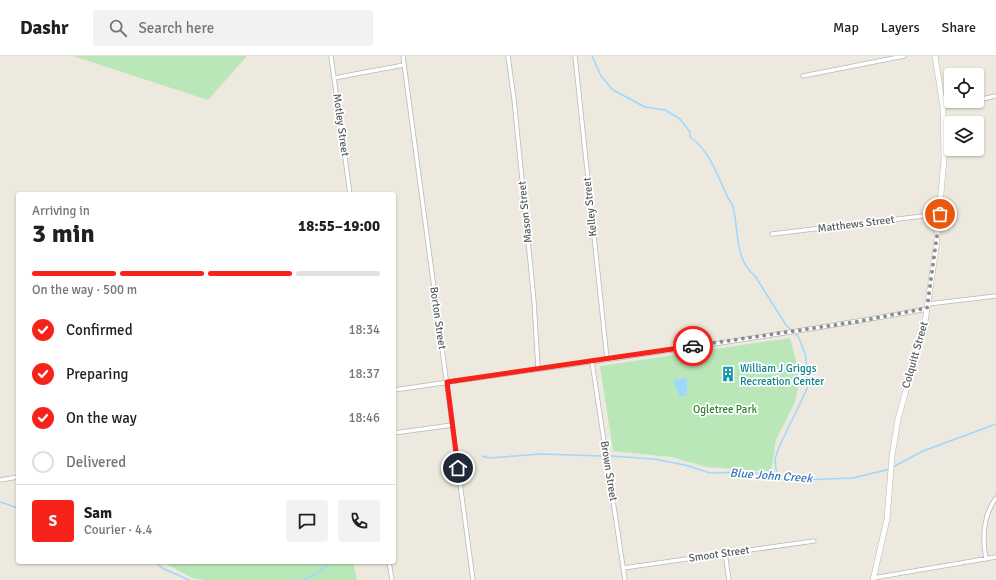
<!DOCTYPE html>
<html lang="en">
<head>
<meta charset="utf-8">
<style>
  body { margin:0; font-family:Signika,sans-serif; background:#f2f2f2; color:#202124; height:100vh; display:flex; flex-direction:column; font-size:15px; white-space:nowrap }
  * { box-sizing:border-box; margin:0 }
  p { font-size:13px; color:#757577 }
  .icon { flex:none; width:22px; height:22px; fill:none; stroke:currentColor; stroke-width:2; stroke-linecap:round; stroke-linejoin:round }
  .map { position:relative; flex:1; overflow:hidden }
  .side { position:absolute; left:16px; top:136px; width:380px; height:372px; display:flex; flex-direction:column; background:#fff; border-radius:4px; box-shadow:0 1px 3px #0004 }
  .side>* { flex:none }
  .fabs { position:absolute; left:944px; top:12px; display:grid; gap:8px }
  .fabs a { display:grid; place-items:center; width:40px; height:40px; border-radius:4px; background:#fff; box-shadow:0 1px 3px #0004; font-size:20px }
  .pin { position:absolute; display:grid; place-items:center; width:34px; height:34px; color:#fff; margin:-17px; border:2px solid #fff; border-radius:50%; box-shadow:0 1px 4px #0007 }
  .courier { position:absolute; display:grid; place-items:center; width:40px; height:40px; margin:-20px; border:3px solid #f7231a; border-radius:50%; background:#fff; color:#222; box-shadow:0 1px 5px #0007 }
  .overview em { font-style:normal; font-weight:700 }
  .overview div { display:flex; flex-direction:column-reverse }
  .overview { display:flex; align-items:center; justify-content:space-between; height:68px; padding:0 16px }
  h1 { font-size:26px; font-weight:700; line-height:30px }
  .bar { display:grid; grid-template-columns:repeat(4,1fr); gap:6px 4px; align-content:center; height:48px; padding:0 16px }
  .bar i { height:5px; border-radius:3px; background:#e0e0e0 }
  .bar .on { background:#f7231a }
  .bar p { grid-column:span 4 }
  .line { display:flex; align-items:center; gap:10px; padding:0 16px; border-top:1px solid #e0e0e0 }
  .line div { flex:1 }
  .round { display:grid; place-items:center; flex:none; width:42px; height:42px; border-radius:4px; background:#f2f2f2 }
  ol { padding:0 16px; list-style:none }
  li { display:flex; align-items:center; gap:12px; height:44px }
  li p { margin-inline-start:auto }
  li .icon { padding:4px; border-radius:50%; background:#f7231a; color:#fff; stroke-width:4 }
  li:last-child { color:#757577 }
  li i { width:22px; height:22px; border:2px solid #e0e0e0; border-radius:50% }
  header { display:flex; align-items:center; gap:24px; box-sizing:border-box; height:56px; padding:0 20px; background:#fff; border-bottom:1px solid #e0e0e0 }
  header strong { font-size:19px }
  nav { display:flex; gap:22px; margin-inline-start:auto; font-size:14px }
  .search { width:280px; height:36px; background:#f2f2f2; display:flex; align-items:center; gap:10px; box-sizing:border-box; padding:0 14px; border-radius:4px; color:#757577; font-size:15px }
  .map>svg:first-child { display:block }
  .green { fill:#bae7b8 }
  .water { fill:#9cd8ff }
  .lines { fill:none; stroke-linecap:round; stroke-linejoin:round }
  .stream { stroke:#9cd8ff; stroke-width:1.5 }
  .street-casing { stroke:#b5b8bd; stroke-width:5 }
  .secondary-casing { stroke:#b5b9bf; stroke-width:6 }
  .street { stroke:#fff; stroke-width:3.5 }
  .secondary { stroke:#fff; stroke-width:5 }
  .done { stroke:#8c8d8d; stroke-width:4; stroke-dasharray:0 7.2 }
  .route { stroke:#f7231a; stroke-width:5 }
  .labels { text-anchor:middle; dominant-baseline:central; stroke-width:3.5; stroke-linejoin:round; paint-order:stroke }
  .street-label { font-size:11px; fill:#585c61; stroke:#fff }
  .culture-label { font-size:11px; fill:#0d838f; stroke:#fff; text-anchor:start }
  .park-label { font-size:11px; fill:#2d842e; stroke:#fff }
  .water-label { font-size:12px; font-style:italic; fill:#3278b8; stroke:#fff }
</style>
</head>
<body>
<header>
<strong>Dashr</strong>
<div class="search"><svg class="icon" aria-label="search" viewBox="0 0 24 24"><circle cx="10" cy="10" r="6"/><path d="M15 15l6 6"/></svg>Search here</div>
<nav><a>Map</a><a>Layers</a><a>Share</a></nav>
</header>
<div class="map">
<svg width="996" height="524" viewBox="0 0 996 524">
  <rect width="100%" height="100%" fill="#ede9de"/>
  <path class="green" d="M73,0h174l-39,44z
    M790,282l8,30v19l-3,15 -19,38 -5,32 -64,-5 -36,-10 -58,-6 -13,-85z
    M163,506h190l4,18h-151l-14,-2z"/>
  <path class="water" d="M687,322v17l-7,1 -6,-14 2,-2z"/>
  <g class="lines">
    <path class="stream" d="M592,0l9,20 12,14 32,17 20,3 15,9 10,13v5c19,13 28,39 37,59 2,4 5,7 6,11 6,23 1,52 22,69l31,49 12,11 8,20 1,33 -28,58 -4,12 2,20
      M482,400l7,2 52,-4 62,2
      M610,400l44,3 31,6 25,8 42,-1 25,7 22,1 54,-2 37,-9
      M893,411l30,-16 73,-27
      M0,446l18,6
      M156,506l6,6 27,12
      M302,524c11,-3 20,-9 28,-18"/>
    <g class="street-casing">
      <path id="street" d="M331,0l19,138
        M403,0l70,524
        M508,0l6,43 20,202 4,67
        M575,0l32,303
        M803,20l101,-20
        M334,22l70,-13
        M977,44l19,-4
        M943,51l29,-6
        M772,178l168,-20
        M928,248l68,-8
        M592,306l33,218
        M394,334c178,-26 356,-49 533,-81
        M394,377l58,-8
        M0,424l18,-3
        M725,497l4,27
        M986,503c-4,-21 -3,-43 10,-61
        M389,506l3,18
        M623,512l191,-27
        M873,522l123,-21"/>
    </g>
    <g class="secondary-casing">
      <path id="secondary" d="M873,524l14,-61 5,-63 6,-37 27,-97 11,-74 8,-88 -1,-53 -8,-51"/>
    </g>
    <use href="#street" class="street"/>
    <use href="#secondary" class="secondary"/>
  </g>
  <g class="lines">
    <path class="done" d="M693,290l162,-24 72,-14 13,-94"/>
    <path class="route" d="M458,412l-11,-86 246,-36"/>
  </g>
  <defs>
    <g id="building-bare" transform="scale(1.2)"><path d="M-4-6H4V6H1V3H-1V6H-4ZM-2.5-4.3h1.7v1.8h-1.7ZM.8-4.3h1.7v1.8H.8ZM-2.5-1h1.7V.8h-1.7ZM.8-1h1.7V.8H.8Z" fill="#0f9aa8" stroke="#fff" stroke-width="2.5" paint-order="stroke"/></g>
  </defs>
  <g fill-rule="evenodd">
    <use href="#building-bare" x="728" y="318"/>
  </g>
  <g class="labels">
    <g class="street-label">
      <text transform="translate(341 69) rotate(82)">Motley Street</text>
      <text transform="translate(590 151) rotate(-96)">Kelley Street</text>
      <text transform="translate(525 156) rotate(-96)">Mason Street</text>
      <text transform="translate(856 168) rotate(-7)">Matthews Street</text>
      <text transform="translate(438 262) rotate(82)">Borton Street</text>
      <text transform="translate(915 299) rotate(-74)">Colquitt Street</text>
      <text transform="translate(609 415) rotate(81)">Brown Street</text>
      <text transform="translate(719 498) rotate(-8)">Smoot Street</text>
    </g>
    <g class="culture-label">
      <text x="740" y="312">William J Griggs<tspan x="740" dy="13">Recreation Center</tspan></text>
    </g>
    <g class="park-label">
      <text x="725" y="353">Ogletree Park</text>
    </g>
    <g class="water-label">
      <text transform="translate(771 420) rotate(4)">Blue John Creek</text>
    </g>
  </g>
</svg>
<div class="fabs">
<a><svg class="icon" aria-label="locate" viewBox="0 0 24 24"><circle cx="12" cy="12" r="6"/><path d="M12 2v4M12 18v4M2 12h4M18 12h4"/></svg></a>
<a><svg class="icon" aria-label="layers" viewBox="0 0 24 24"><path d="M12 4l9 5-9 5-9-5zM3 14l9 5 9-5"/></svg></a>
</div>
<div class="pin" style="left:940px;top:158px;background:#ea580c"><svg class="icon" aria-label="bag" viewBox="0 0 24 24"><path d="M5 8h14l-1 12H6zM9 8a3 3 0 0 1 6 0"/></svg></div>
<div class="pin" style="left:458px;top:412px;background:#1f2937"><svg class="icon" aria-label="home" viewBox="0 0 24 24"><path d="M3 11l9-7 9 7M6 9v11h12V9"/></svg></div>
<div class="courier" style="left:693px;top:290px"><svg class="icon" aria-label="car" viewBox="0 0 24 24"><path d="M5 17H2v-5l4-1 3-4h7l3 4 3 1v5h-3M9 17h6M6 11h13"/><circle cx="7" cy="17" r="2"/><circle cx="17" cy="17" r="2"/></svg></div>
<section class="side">
<div class="overview"><div><h1>3 min</h1><p>Arriving in</p></div><em>18:55–19:00</em></div>
<div class="bar"><i class="on"></i><i class="on"></i><i class="on"></i><i></i><p>On the way · 500 m</p></div>
<ol>
<li><svg class="icon" aria-label="check" viewBox="0 0 24 24"><path d="M5 12l5 5 9-10"/></svg>Confirmed<p>18:34</p></li>
<li><svg class="icon" aria-label="check" viewBox="0 0 24 24"><path d="M5 12l5 5 9-10"/></svg>Preparing<p>18:37</p></li>
<li><svg class="icon" aria-label="check" viewBox="0 0 24 24"><path d="M5 12l5 5 9-10"/></svg>On the way<p>18:46</p></li>
<li><i></i>Delivered</li>
</ol>
<div class="line" style="height:72px"><b class="round" style="background:#f7231a;color:#fff">S</b><div><b>Sam</b><p>Courier · 4.4</p></div><a class="round"><svg class="icon" aria-label="chat" viewBox="0 0 24 24"><path d="M4 5h16v11H9l-5 4z"/></svg></a><a class="round"><svg class="icon" aria-label="phone" viewBox="0 0 24 24"><path d="M5 4h4l2 5-3 2q2 4 5 5l2-3 5 2v4C11 20 4 13 5 4z"/></svg></a></div>
</section>
</div>
</body>
</html>
